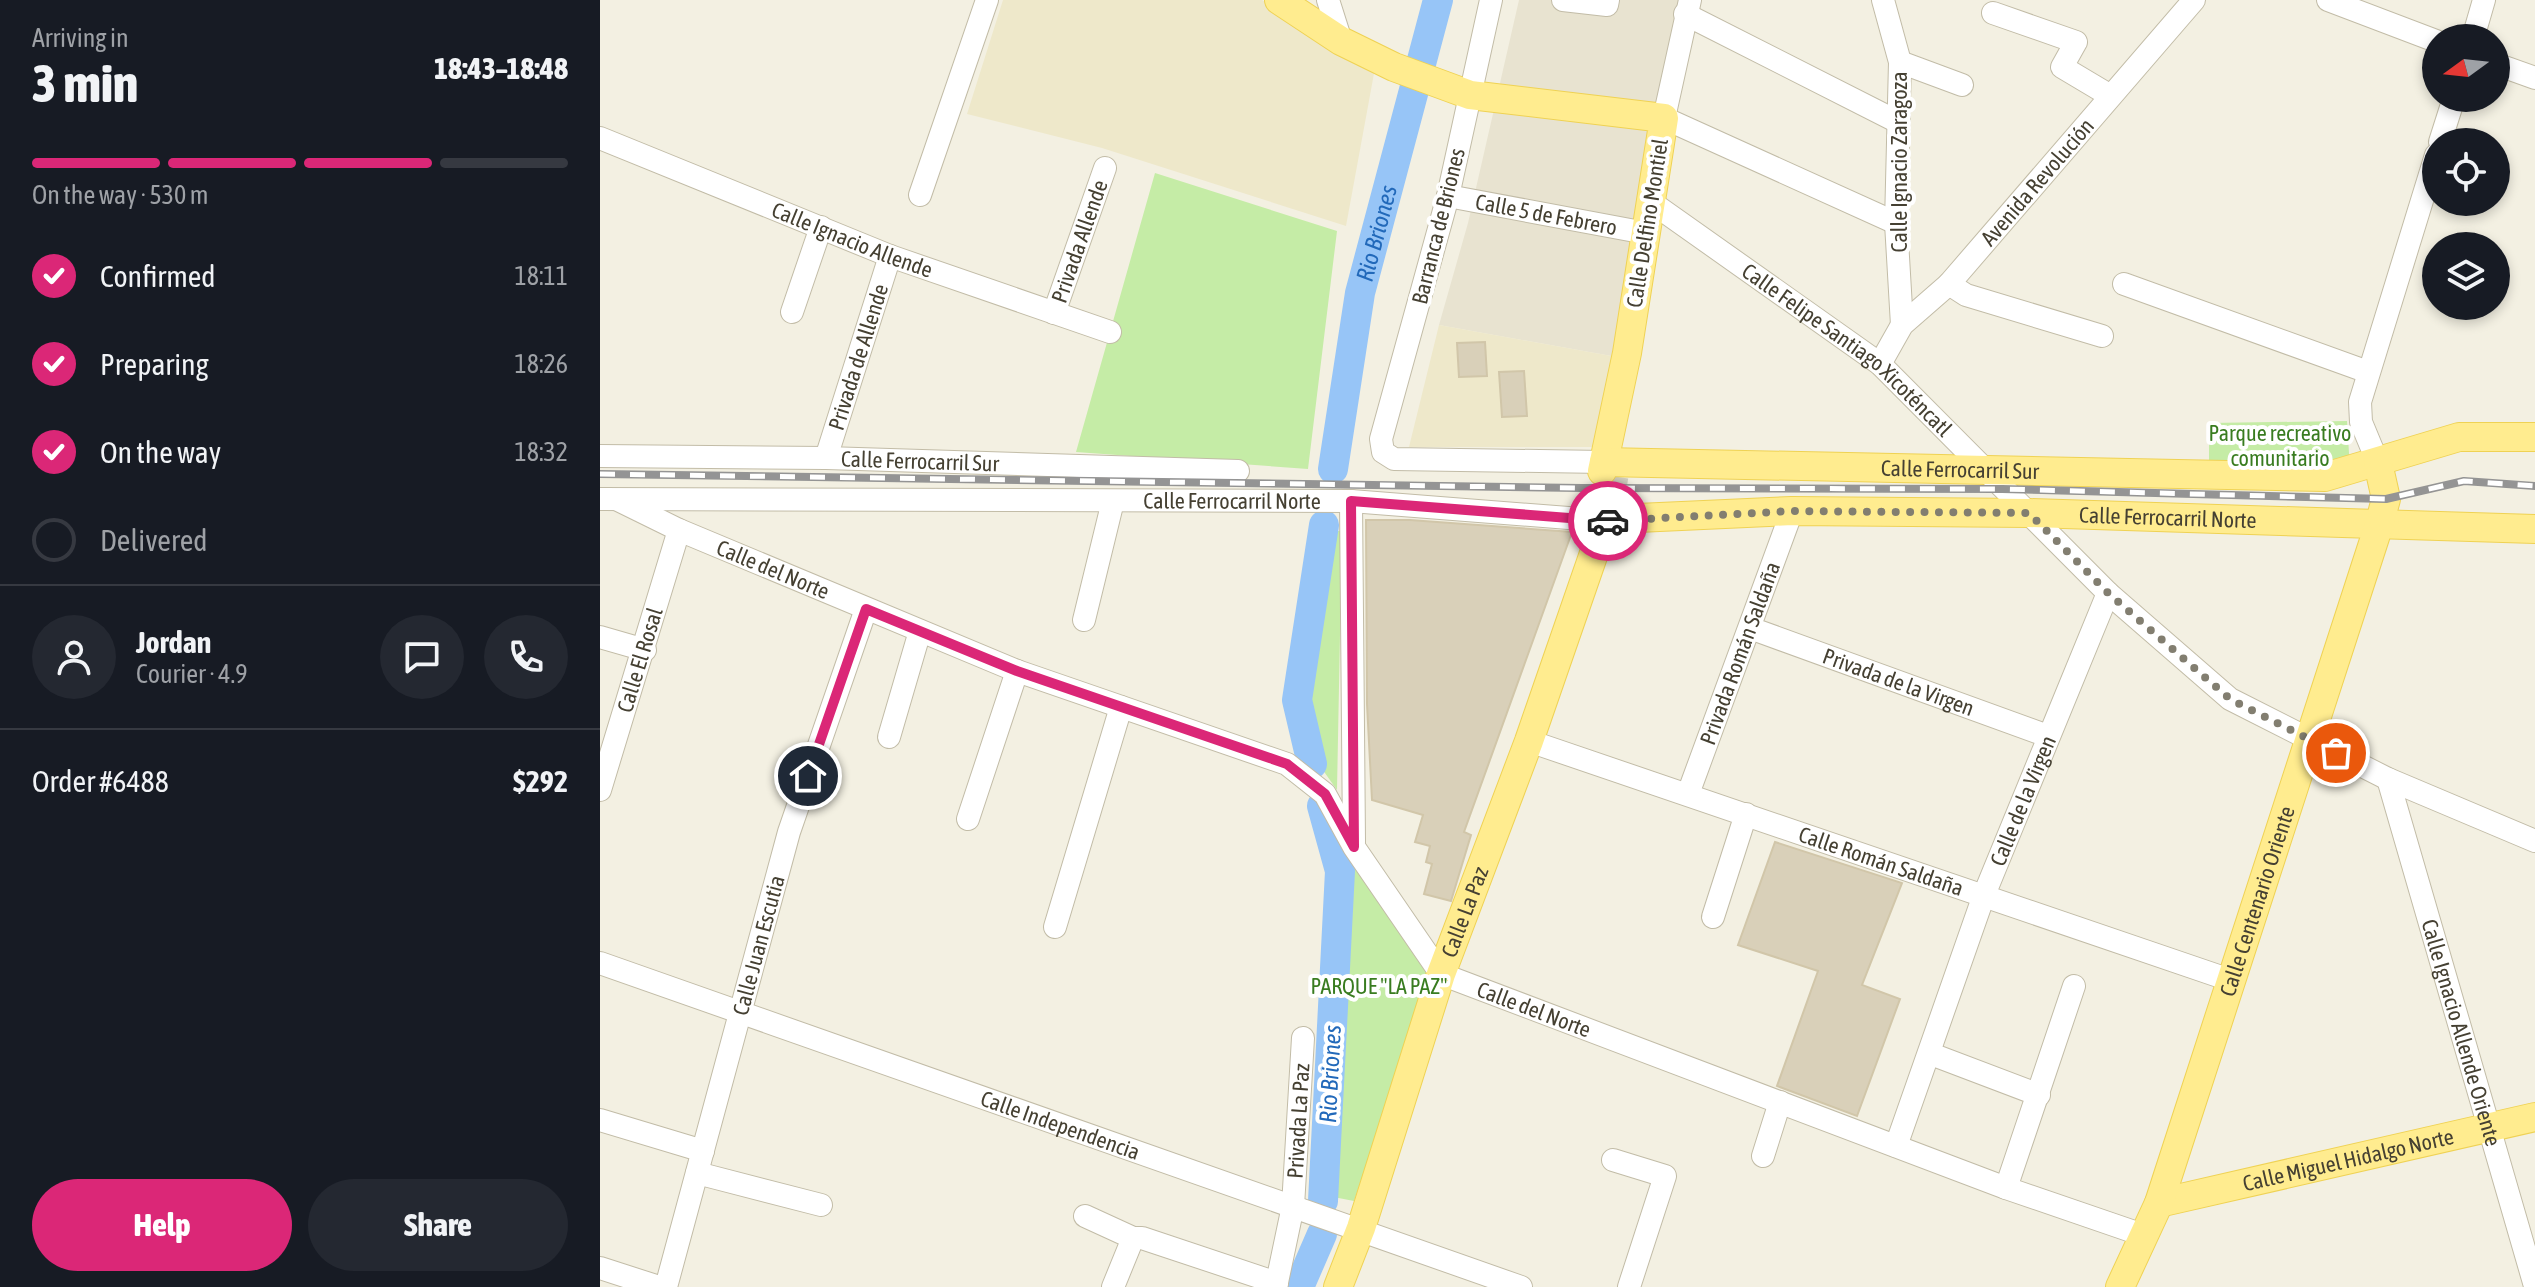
<!DOCTYPE html>
<html lang="en">
<head>
<meta charset="utf-8">
<style>
  body { margin:0; font-family:"Asap Condensed",sans-serif; background:#242831; color:#f1f3f6; height:100vh; display:flex; flex-direction:column; font-size:30px; white-space:nowrap }
  * { box-sizing:border-box; margin:0 }
  p { font-size:26px; color:#9ea1a6 }
  .icon { flex:none; width:44px; height:44px; fill:none; stroke:currentColor; stroke-width:2; stroke-linecap:round; stroke-linejoin:round }
  .map { position:relative; flex:1; overflow:hidden }
  .drawer { display:flex; flex-direction:column; background:#171b24; width:600px }
  .drawer>* { flex:none }
  .needle { width:52px; rotate:255deg }
  .tools { position:absolute; left:1822px; top:24px; display:grid; gap:16px }
  .tools a { display:grid; place-items:center; width:88px; height:88px; border-radius:50%; background:#171b24; box-shadow:0 4px 12px #0003; font-size:40px }
  .pin { position:absolute; display:grid; place-items:center; width:68px; height:68px; color:#fff; margin:-34px; border:4px solid #fff; border-radius:50%; box-shadow:0 2px 8px #0007 }
  .courier { position:absolute; display:grid; place-items:center; width:80px; height:80px; margin:-40px; border:6px solid #db2777; border-radius:50%; background:#fff; color:#222; box-shadow:0 2px 10px #0007 }
  .summary em { font-style:normal; font-weight:800 }
  .summary div { display:flex; flex-direction:column-reverse }
  .summary { display:flex; align-items:center; justify-content:space-between; height:136px; padding:0 32px }
  h1 { font-size:52px; font-weight:800; line-height:60px }
  .bar { display:grid; grid-template-columns:repeat(4,1fr); gap:12px 8px; align-content:center; height:96px; padding:0 32px }
  .bar i { height:10px; border-radius:6px; background:#363941 }
  .bar .on { background:#db2777 }
  .bar p { grid-column:span 4 }
  .line { display:flex; align-items:center; gap:20px; padding:0 32px; border-top:2px solid #363941 }
  .line div { flex:1 }
  .round { display:grid; place-items:center; flex:none; width:84px; height:84px; border-radius:42px; background:#242831 }
  ol { padding:0 32px; list-style:none }
  li { display:flex; align-items:center; gap:24px; height:88px }
  li p { margin-inline-start:auto }
  li .icon { padding:8px; border-radius:50%; background:#db2777; color:#fff; stroke-width:4 }
  li:last-child { color:#9ea1a6 }
  li i { width:44px; height:44px; border:4px solid #363941; border-radius:50% }
  .button { display:flex; gap:16px; margin-top:auto; padding:16px 32px }
  .button a { flex:1; height:92px; border-radius:48px; background:#db2777; color:#fff; font-size:32px; font-weight:800; line-height:92px; text-align:center }
  .button a+a { background:#242831; color:#f1f3f6 }
  main { display:flex; flex:1; min-height:0 }
  .map>svg:first-child { display:block }
  .residential { fill:#e8e3d0 }
  .education { fill:#eee8ca }
  .green { fill:#c5eca6 }
  .lines { fill:none; stroke-linecap:round; stroke-linejoin:round }
  .river { stroke:#97c5f7; stroke-width:30 }
  .building { fill:#d9d0b9; stroke:#d1c6a9; stroke-width:2 }
  .major-tunnel { stroke:#d0cdbf; stroke-width:28; stroke-dasharray:28 14; stroke-linecap:butt }
  .minor-casing { stroke:#c2bca7; stroke-width:24 }
  .major-casing { stroke:#efd254; stroke-width:30 }
  .minor { stroke:#fff; stroke-width:22 }
  .major { stroke:#ffec8f; stroke-width:28 }
  .rail-casing { stroke:#949494; stroke-width:8 }
  .rail { stroke:#fff; stroke-width:5; stroke-dasharray:15; stroke-linecap:butt }
  .done { stroke:#827e70; stroke-width:8; stroke-dasharray:0 14.4 }
  .route { stroke:#db2777; stroke-width:10 }
  .labels { text-anchor:middle; dominant-baseline:central; stroke-width:8; stroke-linejoin:round; paint-order:stroke }
  .street-label { font-size:22px; fill:#454032; stroke:#fff }
  .park-label { font-size:22px; fill:#397c20; stroke:#fff }
  .water-label { font-size:24px; font-style:italic; fill:#2269ba; stroke:#fff }
</style>
</head>
<body>
<main>
<section class="drawer">
<div class="summary"><div><h1>3 min</h1><p>Arriving in</p></div><em>18:43–18:48</em></div>
<div class="bar"><i class="on"></i><i class="on"></i><i class="on"></i><i></i><p>On the way · 530 m</p></div>
<ol>
<li><svg class="icon" aria-label="check" viewBox="0 0 24 24"><path d="M5 12l5 5 9-10"/></svg>Confirmed<p>18:11</p></li>
<li><svg class="icon" aria-label="check" viewBox="0 0 24 24"><path d="M5 12l5 5 9-10"/></svg>Preparing<p>18:26</p></li>
<li><svg class="icon" aria-label="check" viewBox="0 0 24 24"><path d="M5 12l5 5 9-10"/></svg>On the way<p>18:32</p></li>
<li><i></i>Delivered</li>
</ol>
<div class="line" style="height:144px"><a class="round"><svg class="icon" aria-label="person" viewBox="0 0 24 24"><circle cx="12" cy="8" r="4"/><path d="M4 21q1-7 8-7t8 7"/></svg></a><div><b>Jordan</b><p>Courier · 4.9</p></div><a class="round"><svg class="icon" aria-label="chat" viewBox="0 0 24 24"><path d="M4 5h16v11H9l-5 4z"/></svg></a><a class="round"><svg class="icon" aria-label="phone" viewBox="0 0 24 24"><path d="M5 4h4l2 5-3 2q2 4 5 5l2-3 5 2v4C11 20 4 13 5 4z"/></svg></a></div>
<div class="line" style="height:104px"><div>Order #6488</div><b>$292</b></div>
<div class="button"><a>Help</a><a>Share</a></div>
</section>
<div class="map">
<svg width="1935" height="1287" viewBox="0 0 1935 1287">
  <rect width="100%" height="100%" fill="#f3f0e2"/>
  <path class="residential" d="M919,0h167l-69,357 -178,-32 29,-102z"/>
  <path class="education" d="M403,0h259l77,52 36,16 -29,158 -244,-78 -135,-34z
    M839,325l178,32 -5,41 -10,1 -4,48h-189z"/>
  <path class="green" d="M555,173l182,58 -29,238 -232,-17z
    M1747,421l3,48 -141,1v-47z
    M729,531h13l-5,259 -17,-24 -12,-63z
    M744,852l86,124 -76,225 -31,-6z"/>
  <g class="lines">
    <g class="river">
      <path id="s1" d="M733,469l27,-176 78,-293"/>
      <path d="M712,764l-15,-64 27,-175"/>
      <path d="M722,806l18,65 -17,330"/>
      <path d="M699,1287l23,-53"/>
    </g>
  </g>
  <path class="building" d="M885,342l2,34 -28,1 -2,-34z
    M924,371l3,45 -25,1 -3,-45z
    M766,520h44l162,12 -108,300 7,3 -20,66 -27,-7 8,-30 -6,-2 4,-16 -15,-4 8,-27 -51,-15 -5,-96z
    M1175,842l127,41 -40,102 38,14 -43,117 -80,-30 41,-115 -80,-26z"/>
  <g class="lines">
    <path class="major-tunnel" d="M1010,504l5,-32"/>
    <g class="minor-casing">
      <g id="minor">
        <path d="M728,0l13,41"/>
        <path d="M891,0l-43,196 -67,243 2,13 11,7 210,3"/>
        <path d="M963,0l44,5 1,-5"/>
        <path d="M1090,0l-26,118 232,105"/>
        <path d="M1283,0l17,62 -4,161 6,102"/>
        <path d="M1728,0l108,41"/>
        <path d="M1393,13l83,29 -14,25 47,28"/>
        <path d="M1085,14l213,108"/>
        <path d="M1873,38l11,-38"/>
        <path d="M1300,62l62,23"/>
        <path d="M1896,64l39,14"/>
        <path id="s2" d="M0,138l290,118 220,76"/>
        <path d="M1840,142l14,-44"/>
        <path d="M320,195l67,-195"/>
        <path id="s3" d="M848,196l198,37"/>
        <path id="s4" d="M1051,202l229,162 228,229 122,106 158,80 147,62"/>
        <path d="M1349,284l17,11 136,41"/>
        <path d="M1524,284l244,88"/>
        <path d="M192,312l29,-85"/>
        <path id="s5" d="M454,313l51,-145"/>
        <path id="s6" d="M1280,364l22,-39 47,-41 245,-284"/>
        <path id="s7" d="M0,456l226,2 412,13"/>
        <path id="s8" d="M226,458l64,-202"/>
        <path d="M1778,463l-17,-41 -1,-20 76,-247"/>
        <path id="s9" d="M0,499l751,2 243,19"/>
        <path id="s10" d="M18,500l61,30 338,141 270,93 38,30 29,53 87,127 565,214 137,47"/>
        <path d="M751,501l3,341"/>
        <path d="M484,620l29,-119"/>
        <path id="s11" d="M1150,628l298,108"/>
        <path d="M0,637l45,13"/>
        <path d="M289,737l31,-106"/>
        <path id="s12" d="M929,741l704,240"/>
        <path id="s13" d="M1788,779l147,507"/>
        <path id="s14" d="M0,790l79,-260"/>
        <path id="s15" d="M1088,794l104,-283"/>
        <path d="M368,819l49,-148"/>
        <path d="M1113,917l33,-103"/>
        <path d="M455,927l66,-220"/>
        <path id="s16" d="M0,963l921,324"/>
        <path d="M1331,1054l108,41"/>
        <path d="M0,1120l103,31"/>
        <path id="s17" d="M1296,1146l88,-251 124,-302"/>
        <path d="M1163,1156l17,-54"/>
        <path d="M1013,1160l52,16 -36,111"/>
        <path d="M97,1173l124,32"/>
        <path d="M1406,1188l68,-202"/>
        <path d="M485,1216l48,22h9l135,45"/>
        <path d="M0,1268l59,19"/>
        <path id="s18" d="M66,1287l123,-455 77,-223"/>
        <path d="M513,1287l20,-49"/>
        <path id="s19" d="M676,1287l17,-81 10,-168"/>
      </g>
    </g>
    <g class="major-casing">
      <g id="major">
        <path d="M679,0l62,41 53,26 76,28 194,23 -37,235 -25,118"/>
        <path id="s20" d="M1004,462l721,15 134,-40h76"/>
        <path id="s21" d="M994,520l198,-9 237,2 506,16"/>
        <path id="s22" d="M1559,1203l376,-86"/>
        <path id="s23" d="M738,1287l23,-59 80,-254 88,-233 81,-234"/>
        <path id="s24" d="M1520,1287l39,-84 220,-678 7,-26 -8,-36"/>
      </g>
    </g>
    <use href="#minor" class="minor"/>
    <use href="#major" class="major"/>
    <g class="rail-casing">
      <path id="rail" d="M0,474l982,14 420,1 384,10 78,-18 71,5"/>
    </g>
    <use href="#rail" class="rail"/>
  </g>
  <g class="lines">
    <path class="done" d="M1008,521l184,-10 237,2 79,80 122,106 106,54"/>
    <path class="route" d="M208,776l58,-167 151,62 270,93 38,30 29,53 -3,-346 257,20"/>
  </g>
  <g class="labels">
    <g class="street-label">
      <text transform="translate(1299 162) rotate(-90)">Calle Ignacio Zaragoza</text>
      <text stroke="none"><textPath href="#s6" startOffset="242">Avenida Revolución</textPath></text>
      <text stroke="none"><textPath href="#s3" startOffset="100">Calle 5 de Febrero</textPath></text>
      <text transform="translate(1047 223) rotate(-81)">Calle Delfino Montiel</text>
      <text transform="translate(838 226) rotate(-76)">Barranca de Briones</text>
      <text stroke="none"><textPath href="#s2" startOffset="272">Calle Ignacio Allende</textPath></text>
      <text stroke="none"><textPath href="#s5" startOffset="76">Privada Allende</textPath></text>
      <text stroke="none"><textPath href="#s4" startOffset="246">Calle Felipe Santiago Xicoténcatl</textPath></text>
      <text stroke="none"><textPath href="#s8" startOffset="106">Privada de Allende</textPath></text>
      <text stroke="none"><textPath href="#s7" startOffset="320">Calle Ferrocarril Sur</textPath></text>
      <text stroke="none"><textPath href="#s20" startOffset="356">Calle Ferrocarril Sur</textPath></text>
      <text stroke="none"><textPath href="#s9" startOffset="632">Calle Ferrocarril Norte</textPath></text>
      <text stroke="none"><textPath href="#s21" startOffset="574">Calle Ferrocarril Norte</textPath></text>
      <text stroke="none"><textPath href="#s10" startOffset="170">Calle del Norte</textPath></text>
      <text stroke="none"><textPath href="#s15" startOffset="150">Privada Román Saldaña</textPath></text>
      <text stroke="none"><textPath href="#s14" startOffset="136">Calle El Rosal</textPath></text>
      <text stroke="none"><textPath href="#s11" startOffset="158">Privada de la Virgen</textPath></text>
      <text stroke="none"><textPath href="#s17" startOffset="368">Calle de la Virgen</textPath></text>
      <text stroke="none"><textPath href="#s12" startOffset="372">Calle Román Saldaña</textPath></text>
      <text stroke="none"><textPath href="#s24" startOffset="410">Calle Centenario Oriente</textPath></text>
      <text stroke="none"><textPath href="#s23" startOffset="396">Calle La Paz</textPath></text>
      <text stroke="none"><textPath href="#s18" startOffset="354">Calle Juan Escutia</textPath></text>
      <text stroke="none"><textPath href="#s10" startOffset="1082">Calle del Norte</textPath></text>
      <text stroke="none"><textPath href="#s13" startOffset="264">Calle Ignacio Allende Oriente</textPath></text>
      <text stroke="none"><textPath href="#s19" startOffset="168">Privada La Paz</textPath></text>
      <text stroke="none"><textPath href="#s16" startOffset="488">Calle Independencia</textPath></text>
      <text stroke="none"><textPath href="#s22" startOffset="194">Calle Miguel Hidalgo Norte</textPath></text>
    </g>
    <g class="park-label">
      <text x="1680" y="433">Parque recreativo<tspan x="1680" dy="25">comunitario</tspan></text>
      <text x="779" y="986">PARQUE "LA PAZ"</text>
    </g>
    <g class="water-label">
      <text stroke="none"><textPath href="#s1" startOffset="240">Rio Briones</textPath></text>
      <text transform="translate(730 1074) rotate(-87)">Rio Briones</text>
    </g>
  </g>
</svg>
<div class="tools">
<a><svg class="needle" viewBox="-14 -14 28 28"><path d="M0-13l5 13h-10z" fill="#e53935"/><path d="M0 13l5-13h-10z" fill="#9ea1a6"/></svg></a>
<a><svg class="icon" aria-label="locate" viewBox="0 0 24 24"><circle cx="12" cy="12" r="6"/><path d="M12 2v4M12 18v4M2 12h4M18 12h4"/></svg></a>
<a><svg class="icon" aria-label="layers" viewBox="0 0 24 24"><path d="M12 4l9 5-9 5-9-5zM3 14l9 5 9-5"/></svg></a>
</div>
<div class="pin" style="left:1736px;top:753px;background:#ea580c"><svg class="icon" aria-label="bag" viewBox="0 0 24 24"><path d="M5 8h14l-1 12H6zM9 8a3 3 0 0 1 6 0"/></svg></div>
<div class="pin" style="left:208px;top:776px;background:#1f2937"><svg class="icon" aria-label="home" viewBox="0 0 24 24"><path d="M3 11l9-7 9 7M6 9v11h12V9"/></svg></div>
<div class="courier" style="left:1008px;top:521px"><svg class="icon" aria-label="car" viewBox="0 0 24 24"><path d="M5 17H2v-5l4-1 3-4h7l3 4 3 1v5h-3M9 17h6M6 11h13"/><circle cx="7" cy="17" r="2"/><circle cx="17" cy="17" r="2"/></svg></div>
</div>
</main>
</body>
</html>
